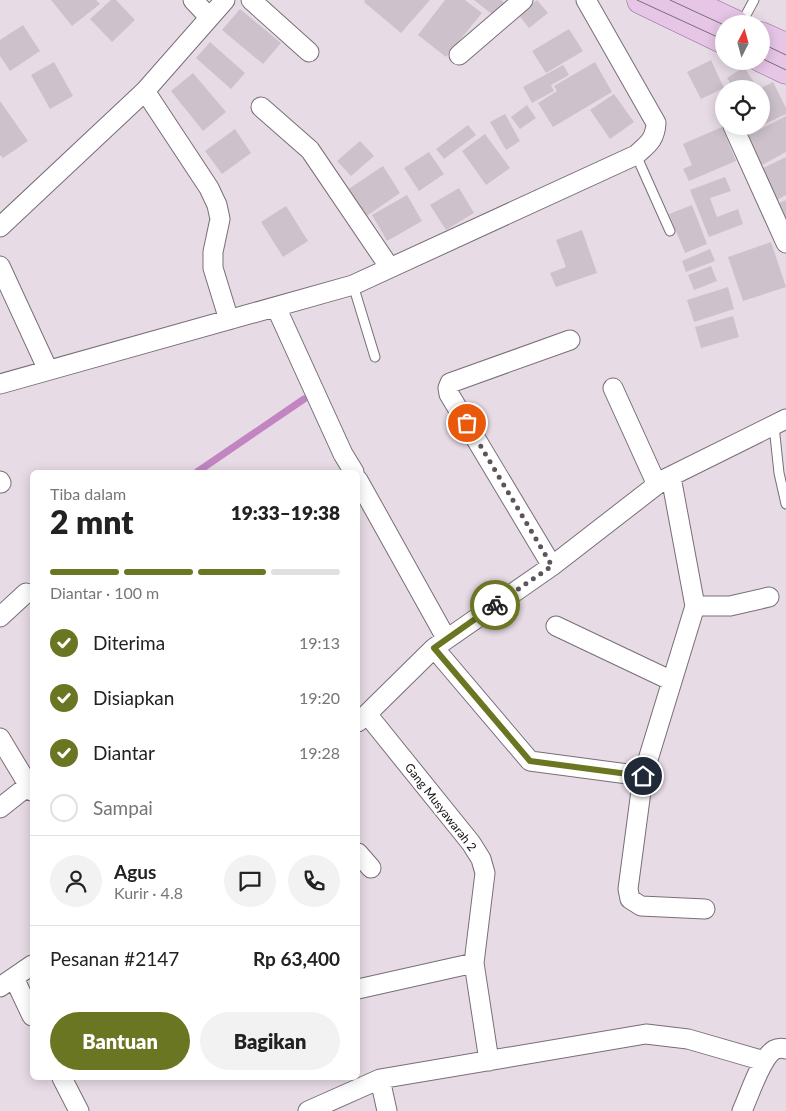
<!DOCTYPE html>
<html lang="id">
<head>
<meta charset="utf-8">
<style>
  body { margin:0; font-family:Lato,sans-serif; background:#f2f2f2; color:#222; height:100vh; display:flex; flex-direction:column; font-size:19px; white-space:nowrap }
  * { box-sizing:border-box; margin:0 }
  p { font-size:16px; color:#767676 }
  .icon { flex:none; width:28px; height:28px; fill:none; stroke:currentColor; stroke-width:2; stroke-linecap:round; stroke-linejoin:round }
  .map { position:relative; flex:1; overflow:hidden }
  .side { position:absolute; left:30px; top:470px; width:330px; height:610px; display:flex; flex-direction:column; background:#fff; border-radius:8px; box-shadow:0 2px 12px #0003 }
  .side>* { flex:none }
  .needle { width:32px; rotate:6deg }
  .buttons { position:absolute; left:715px; top:15px; display:grid; gap:10px }
  .buttons a { display:grid; place-items:center; width:55px; height:55px; border-radius:50%; background:#fff; box-shadow:0 2px 12px #0003; font-size:25px }
  .pin { position:absolute; display:grid; place-items:center; width:42px; height:42px; color:#fff; margin:-21px; border:2px solid #fff; border-radius:50%; box-shadow:0 1px 5px #0007 }
  .courier { position:absolute; display:grid; place-items:center; width:50px; height:50px; margin:-25px; border:4px solid #6b7622; border-radius:50%; background:#fff; color:#222; box-shadow:0 1px 6px #0007 }
  .head em { font-style:normal; font-weight:800 }
  .head div { display:flex; flex-direction:column-reverse }
  .head { display:flex; align-items:center; justify-content:space-between; height:85px; padding:0 20px }
  h1 { font-size:32px; font-weight:800; line-height:38px }
  .bar { display:grid; grid-template-columns:repeat(4,1fr); gap:8px 5px; align-content:center; height:60px; padding:0 20px }
  .bar i { height:6px; border-radius:4px; background:#e0e0e0 }
  .bar .selected { background:#6b7622 }
  .bar p { grid-column:span 4 }
  .line { display:flex; align-items:center; gap:12px; padding:0 20px; border-top:1px solid #e0e0e0 }
  .line div { flex:1 }
  .round { display:grid; place-items:center; flex:none; width:52px; height:52px; border-radius:26px; background:#f2f2f2 }
  ol { padding:0 20px; list-style:none }
  li { display:flex; align-items:center; gap:15px; height:55px }
  li p { margin-inline-start:auto }
  li .icon { padding:5px; border-radius:50%; background:#6b7622; color:#fff; stroke-width:4 }
  li:last-child { color:#767676 }
  li i { width:28px; height:28px; border:2px solid #e0e0e0; border-radius:50% }
  .button { display:flex; gap:10px; margin-top:auto; padding:10px 20px }
  .button a { flex:1; height:58px; border-radius:30px; background:#6b7622; color:#fff; font-size:20px; font-weight:800; line-height:58px; text-align:center }
  .button a+a { background:#f2f2f2; color:#222 }
  .map>svg:first-child { display:block }
  .lines { fill:none; stroke-linecap:round; stroke-linejoin:round }
  .stream { stroke:#c285c2; stroke-width:7 }
  .building { fill:#cdc2cc }
  .lane-casing { stroke:#786e78; stroke-width:11 }
  .street-casing { stroke:#786e78; stroke-width:21 }
  .primary-casing { stroke:#906c90; stroke-width:29 }
  .lane { stroke:#fff; stroke-width:9 }
  .street { stroke:#fff; stroke-width:19 }
  .primary { stroke:#e6c5e6; stroke-width:28 }
  .tram { stroke:#787077; stroke-width:1 }
  .done { stroke:#5c555c; stroke-width:5; stroke-dasharray:0 9 }
  .route { stroke:#6b7622; stroke-width:6 }
  .labels { text-anchor:middle; dominant-baseline:central; stroke-width:4.5; stroke-linejoin:round; paint-order:stroke }
  .street-label { font-size:12px; fill:#110d11; stroke:#fff }
</style>
</head>
<body>
<div class="map">
<svg width="786" height="1111" viewBox="0 0 786 1111">
  <rect width="100%" height="100%" fill="#e7dbe6"/>
  <g class="lines">
    <path class="stream" d="M197,472l107,-73"/>
  </g>
  <path class="building" d="M51,0h45l4,4 -28,22z
    M111,0h5l19,20 -23,22 -22,-23z
    M365,0h65l-29,33 -37,-31z
    M445,0h20l17,13 -36,44 -28,-22z
    M474,0h27l7,6 -10,13z
    M537,0l11,13 -19,15 -11,-14z
    M240,9l41,34 -18,21 -41,-34z
    M23,25l17,26 -30,20 -10,-15v-16z
    M569,29l14,22 -37,22 -14,-22z
    M210,42l35,31 -14,16 -35,-31z
    M711,60l13,28 -23,11 -14,-27z
    M54,62l19,34 -23,13 -19,-34z
    M595,62l17,30 -59,35 -15,-24 19,-12 -3,-5z
    M563,65l6,10 -18,10 3,6 -22,12 -9,-16z
    M744,67l11,17 -7,5h-14l-7,-11z
    M193,73l33,39 -23,19 -32,-40z
    M773,82l13,26v6l-25,12v-38z
    M614,94l20,28 -24,17 -20,-29z
    M0,101l28,40 -25,17 -3,-3z
    M527,105l9,13 -16,11 -9,-12z
    M505,114l15,27 -14,9 -16,-28z
    M786,116v36l-24,13 -15,-29z
    M468,125l8,10 -32,24 -8,-10z
    M722,127l14,34 -47,20 -6,-12 9,-4 -9,-21z
    M235,129l16,24 -29,21 -17,-23z
    M485,134l25,34 -24,17 -24,-34z
    M360,141l14,15 -23,20 -14,-15z
    M429,152l15,22 -25,17 -15,-23z
    M786,157v38l-11,6 -16,-31z
    M383,166l17,27 -35,24 -18,-27z
    M725,177l6,14 -21,7 7,19 21,-8 5,15 -34,13 -19,-47z
    M459,188l15,25 -28,17 -16,-25z
    M407,195l15,26 -35,20 -15,-26z
    M786,200v18l-1,1 -8,-15z
    M692,205l15,39 -22,9 -16,-39z
    M286,206l22,35 -25,16 -22,-35z
    M582,230l15,43 -41,14 -6,-14 16,-6 -10,-27z
    M771,242l15,45 -43,14 -15,-44z
    M710,249l5,12 -29,11 -4,-11z
    M711,266l6,15 -23,9 -6,-15z
    M728,287l6,22 -40,13 -7,-22z
    M733,316l6,21 -38,11 -6,-21z"/>
  <g class="lines">
    <g class="lane-casing">
      <path id="lane" d="M741,24l13,-24
        M636,155l34,76
        M353,285l22,72
        M774,426l5,47 7,31"/>
    </g>
    <g class="street-casing">
      <path id="street" d="M193,0l16,17
        M251,0l58,52
        M459,55l64,-55
        M145,91l64,97 8,17 3,14 -7,33v16l16,52
        M261,107l49,43 80,118
        M733,126l53,117
        M0,227l145,-136 80,-91
        M0,266l48,104
        M276,307l67,147 11,18
        M0,384l353,-99 283,-130c12,-11 19,-15 20,-32l-70,-123
        M613,388l44,97
        M671,477l24,129 -52,170 -15,113 2,10 11,7 64,3
        M358,480l88,158
        M0,481l1,2
        M552,566l-103,-172 -1,-6 2,-5 120,-43
        M695,606h35l39,-9
        M0,617l26,-24
        M556,626l116,55
        M434,648l96,113 113,15
        M367,714l104,129 10,16 4,14 -11,90 15,98
        M358,722l9,-8 67,-66 118,-82 111,-86 123,-61
        M0,738l32,53
        M0,808l29,-23
        M358,853l13,15
        M14,978l18,38
        M0,987l32,-22
        M358,989l116,-26
        M62,1078l17,33
        M380,1079l7,32
        M308,1111l72,-32 266,-45 42,5 76,22
        M742,1111c7,-15 19,-53 32,-61 4,-2 8,-2 12,-1"/>
    </g>
    <g class="primary-casing">
      <path id="primary" d="M641,0l83,40
        M686,1l49,23
        M761,36l25,11
        M761,58l25,12"/>
    </g>
    <use href="#lane" class="lane"/>
    <use href="#street" class="street"/>
    <use href="#primary" class="primary"/>
    <path class="tram" d="M637,0l87,40
      M670,0l54,25
      M761,43l25,12
      M761,58l25,12"/>
  </g>
  <g class="lines">
    <path class="done" d="M467,423l85,143 -57,39"/>
    <path class="route" d="M495,605l-61,43 96,113 113,15"/>
  </g>
  <g class="labels">
    <g class="street-label">
      <text transform="translate(441 807) rotate(52)">Gang Musyawarah 2</text>
    </g>
  </g>
</svg>
<div class="buttons">
<a><svg class="needle" viewBox="-14 -14 28 28"><path d="M0-13l5 13h-10z" fill="#e53935"/><path d="M0 13l5-13h-10z" fill="#767676"/></svg></a>
<a><svg class="icon" aria-label="locate" viewBox="0 0 24 24"><circle cx="12" cy="12" r="6"/><path d="M12 2v4M12 18v4M2 12h4M18 12h4"/></svg></a>
</div>
<div class="pin" style="left:467px;top:423px;background:#ea580c"><svg class="icon" aria-label="bag" viewBox="0 0 24 24"><path d="M5 8h14l-1 12H6zM9 8a3 3 0 0 1 6 0"/></svg></div>
<div class="pin" style="left:643px;top:776px;background:#1f2937"><svg class="icon" aria-label="home" viewBox="0 0 24 24"><path d="M3 11l9-7 9 7M6 9v11h12V9"/></svg></div>
<div class="courier" style="left:495px;top:605px"><svg class="icon" aria-label="bike" viewBox="0 0 24 24"><circle cx="6" cy="16" r="4"/><circle cx="18" cy="16" r="4"/><path d="M6 16l4-8h5l3 8M10 8l3 8H6M13 5h3"/></svg></div>
<section class="side">
<div class="head"><div><h1>2 mnt</h1><p>Tiba dalam</p></div><em>19:33–19:38</em></div>
<div class="bar"><i class="selected"></i><i class="selected"></i><i class="selected"></i><i></i><p>Diantar · 100 m</p></div>
<ol>
<li><svg class="icon" aria-label="check" viewBox="0 0 24 24"><path d="M5 12l5 5 9-10"/></svg>Diterima<p>19:13</p></li>
<li><svg class="icon" aria-label="check" viewBox="0 0 24 24"><path d="M5 12l5 5 9-10"/></svg>Disiapkan<p>19:20</p></li>
<li><svg class="icon" aria-label="check" viewBox="0 0 24 24"><path d="M5 12l5 5 9-10"/></svg>Diantar<p>19:28</p></li>
<li><i></i>Sampai</li>
</ol>
<div class="line" style="height:90px"><a class="round"><svg class="icon" aria-label="person" viewBox="0 0 24 24"><circle cx="12" cy="8" r="4"/><path d="M4 21q1-7 8-7t8 7"/></svg></a><div><b>Agus</b><p>Kurir · 4.8</p></div><a class="round"><svg class="icon" aria-label="chat" viewBox="0 0 24 24"><path d="M4 5h16v11H9l-5 4z"/></svg></a><a class="round"><svg class="icon" aria-label="phone" viewBox="0 0 24 24"><path d="M5 4h4l2 5-3 2q2 4 5 5l2-3 5 2v4C11 20 4 13 5 4z"/></svg></a></div>
<div class="line" style="height:65px"><div>Pesanan #2147</div><b>Rp 63,400</b></div>
<div class="button"><a>Bantuan</a><a>Bagikan</a></div>
</section>
</div>
</body>
</html>
